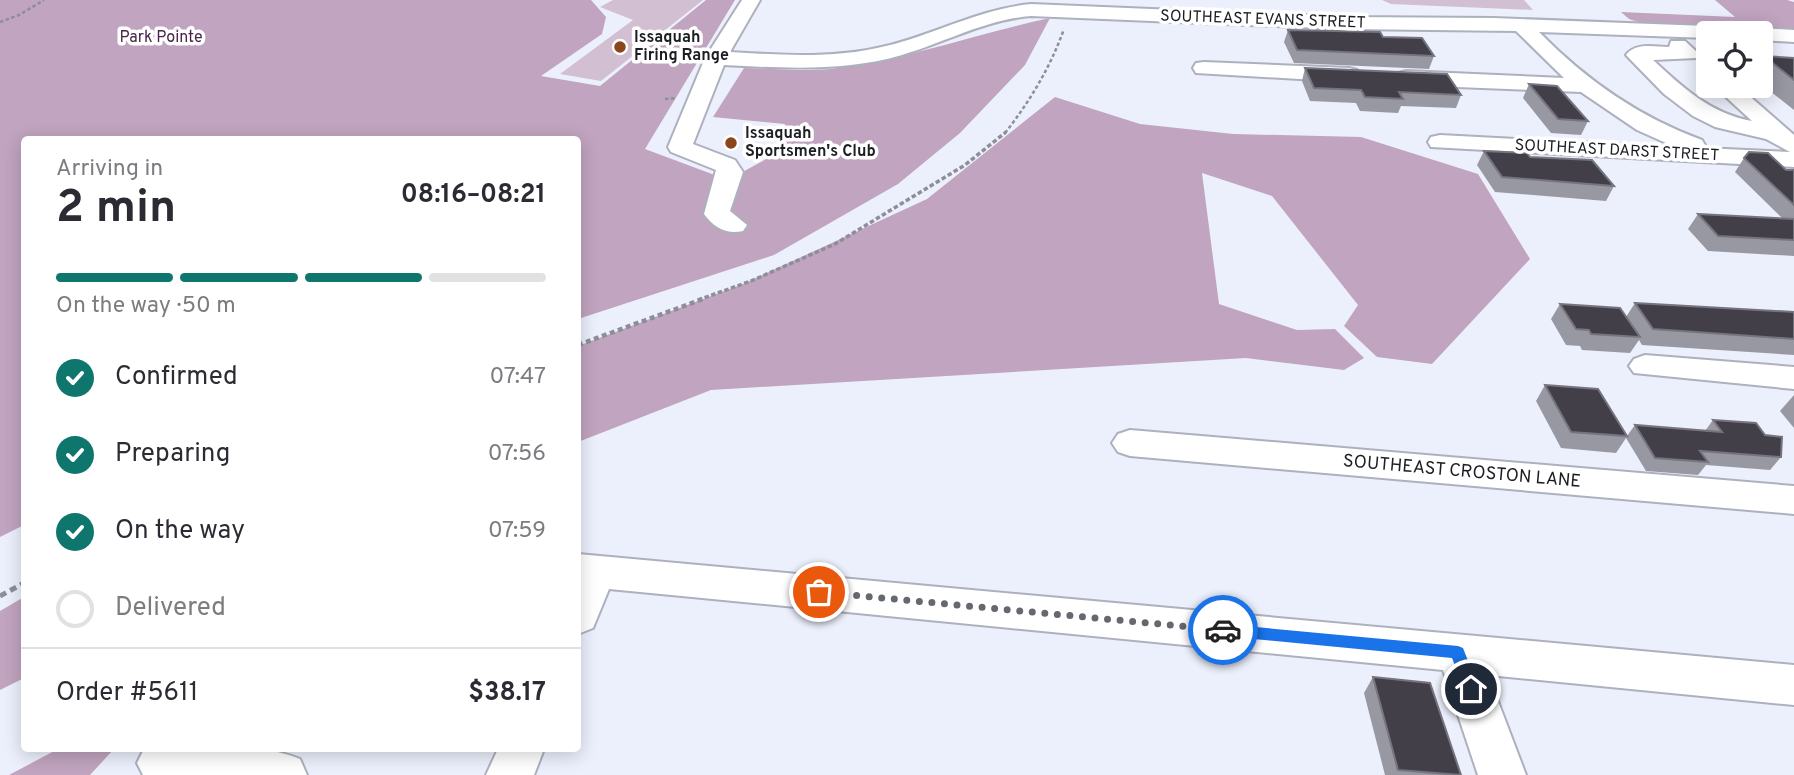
<!DOCTYPE html>
<html lang="en">
<head>
<meta charset="utf-8">
<style>
  body { margin:0; font-family:Overpass,sans-serif; background:#f2f2f3; color:#2b2b33; height:100vh; display:flex; flex-direction:column; font-size:26px; white-space:nowrap }
  * { box-sizing:border-box; margin:0 }
  p { font-size:23px; color:#7c7c81 }
  .icon { flex:none; width:38px; height:38px; fill:none; stroke:currentColor; stroke-width:2; stroke-linecap:round; stroke-linejoin:round }
  .map { position:relative; flex:1; overflow:hidden }
  .drawer { position:absolute; left:21px; top:136px; width:560px; height:616px; display:flex; flex-direction:column; background:#fff; border-radius:7px; box-shadow:0 4px 18px #0003 }
  .drawer>* { flex:none }
  .tools { position:absolute; left:1696px; top:21px; display:grid; gap:14px }
  .tools a { display:grid; place-items:center; width:77px; height:77px; border-radius:7px; background:#fff; box-shadow:0 4px 18px #0003; font-size:35px }
  .pin { position:absolute; display:grid; place-items:center; width:60px; height:60px; color:#fff; margin:-30px; border:4px solid #fff; border-radius:50%; box-shadow:0 2px 7px #0007 }
  .courier { position:absolute; display:grid; place-items:center; width:70px; height:70px; margin:-35px; border:5px solid #1a73e8; border-radius:50%; background:#fff; color:#222; box-shadow:0 2px 9px #0007 }
  .headline em { font-style:normal; font-weight:700 }
  .headline div { display:flex; flex-direction:column-reverse }
  .headline { display:flex; align-items:center; justify-content:space-between; height:119px; padding:0 35px }
  h1 { font-size:46px; font-weight:700; line-height:52px }
  .bar { display:grid; grid-template-columns:repeat(4,1fr); gap:10px 7px; align-content:center; height:84px; padding:0 35px }
  .bar i { height:9px; border-radius:5px; background:#e1e1e2 }
  .bar .current { background:#0f766e }
  .bar p { grid-column:span 4 }
  .line { display:flex; align-items:center; gap:18px; padding:0 35px; border-top:2px solid #e1e1e2 }
  .line div { flex:1 }
  ol { padding:0 35px; list-style:none }
  li { display:flex; align-items:center; gap:21px; height:77px }
  li p { margin-inline-start:auto }
  li .icon { padding:7px; border-radius:50%; background:#0f766e; color:#fff; stroke-width:4 }
  li:last-child { color:#7c7c81 }
  li i { width:38px; height:38px; border:4px solid #e1e1e2; border-radius:50% }
  .map>svg:first-child { display:block }
  .green { fill:#d2bfd1 }
  .forest { fill:#c1a4bf }
  .lines { fill:none; stroke-linecap:round; stroke-linejoin:round }
  .minor-casing { stroke:#adb1bd; stroke-width:4 }
  .path-far3 { stroke:#8c8f97; stroke-width:2.5; stroke-dasharray:3.5 2.5; stroke-linecap:butt }
  .path-far2 { stroke:#8c8f97; stroke-width:3.5; stroke-dasharray:4.5 2.5; stroke-linecap:butt }
  .path-far1 { stroke:#8c8f97; stroke-width:4.5; stroke-dasharray:5 3.5; stroke-linecap:butt }
  .path { stroke:#8c8f97; stroke-width:5; stroke-dasharray:7 4.5; stroke-linecap:butt }
  .minor { fill:#fff; fill-rule:evenodd }
  .wall { fill:#9798a2 }
  .building { fill:#423f49; stroke:#75747f; stroke-width:2 }
  .route { fill:#1a73e8 }
  .done { stroke:#65686f; stroke-width:7; stroke-dasharray:0 12.6 }
  .poi-dot { fill:#8b471b; stroke:#fff; stroke-width:2.5 }
  .labels { text-anchor:middle; dominant-baseline:central; stroke-width:7; stroke-linejoin:round; paint-order:stroke }
  .far-street-label { font-size:16px; fill:#1d1e23; stroke:#fff }
  .far-park-label { font-size:16px; fill:#492348; stroke:#fff }
  .far-poi-label { font-size:16px; font-weight:bold; fill:#1d1e23; stroke:#fff; text-anchor:start }
  .street-label { font-size:18px; fill:#1d1e23; stroke:#fff }
</style>
</head>
<body>
<div class="map">
<svg width="1794" height="775" viewBox="0 0 1794 775">
  <rect width="100%" height="100%" fill="#ecf0fc"/>
  <path class="green" d="M613,0h90l-102,81 -41,-7 73,-54 -33,-13z
    M1382,0h142l9,10 -142,-6z"/>
  <path class="forest" d="M0,0h591l15,17 -4,17 -61,42 59,10 106,-86h29l-90,149 83,31 51,-28 6,-28 -72,-7 31,-49c28,0 58,4 86,1 74,-9 146,-35 220,-51l-25,47 -65,68 -62,51 -124,71 -196,64v-179h-554v385l-24,12z
    M1715,0h72l7,2v28l-150,-6 -15,-5 -8,-7 114,5z
    M1055,97l85,27 93,10 128,3 117,37 52,85 -98,105 -55,-7 -33,-31 14,-21 -86,-109 -70,-23 17,131 78,26 38,-1 29,29 -20,12 -98,-12 -535,32 -133,52v-96l165,-62 184,-85z
    M24,597v81l-24,12v-79z
    M58,749h56l-24,26h-81z"/>
  <g class="lines">
    <g class="minor-casing">
      <path id="minor" d="M742,0h18l-30,52c52,3 105,7 156,-6 50,-12 93,-37 145,-42l315,13 148,1 240,9 7,2 3,4h-36v5l-169,-6c47,48 100,85 163,108l3,5 -2,3 87,4 -24,-13 -51,-12 -22,-11 -29,-22 -38,-39c9,-13 29,-8 43,-8l2,-6h14l14,13 -3,4 -43,2c29,27 58,54 99,61l-38,-35h24l56,49v32l-363,-20 -3,-5 3,-5 9,-2 235,12 -38,-17 -56,-38 -175,-7 -8,-2 -3,-5 3,-5 8,-2 158,7 -48,-47 -170,-2 -315,-13c-46,4 -85,26 -129,39 -58,17 -118,13 -178,10l-31,79 42,16 8,12 -13,39 17,14 -4,6c-16,4 -30,-4 -39,-17l12,-44 -45,-18 -3,-5 37,-89z
        M1760,28l34,2v12l-34,-2v-7h-10z
        M1204,62l145,6 8,2 3,5 -3,5 -8,2 -153,-9 -3,-5 3,-5z
        M1645,355l149,12v22l-160,-16 -5,-7 5,-7z
        M1130,430l664,56v28l-664,-58 -12,-4 -6,-9 6,-9z
        M578,554l1216,111v40l-306,-30 38,100h-48l-35,-105 -834,-81 -16,39 -15,6z
        M144,749c49,0 109,-9 156,10l7,16h-164l-6,-12z
        M498,749h46l-10,26h-48z"/>
    </g>
    <path class="path-far3" d="M0,22l19,-7 25,-15
      M665,99l11,-1
      M1005,133c25,-32 45,-65 59,-104"/>
    <path class="path-far2" d="M698,300l53,-19 84,-37 130,-79 41,-33"/>
    <path class="path-far1" d="M578,345l125,-46"/>
    <path class="path" d="M0,596l24,-13"/>
    <use href="#minor" class="minor"/>
  </g>
  <path class="wall" d="M1288,30l95,7 51,19 -5,13 -135,-6 -10,-21z
    M1764,56l30,2v52l-34,-27v-21z
    M1305,68l156,27 -5,13 -55,-2 -3,7 -38,-2 -4,-8 -46,-2 -8,-20z
    M1529,84l59,37 -7,14 -30,-2 -28,-35z
    M1484,151l46,6 84,29 -8,15 -111,-9 -18,-27z
    M1744,158l42,12h8v86l-86,-5 -20,-22 10,-15 85,5 -48,-47z
    M1635,303l159,9v43l-152,-10 -3,-5 -9,13 -48,-3 -2,-4 -14,-1 -15,-26 9,-15 66,13z
    M1545,385l82,51 8,-11 70,6 8,-11 68,37 -11,13 -64,-5 -8,10 -52,-4 -20,-33 -10,15 -55,-5 -25,-47z
    M1794,395v33l-14,-17z
    M1373,677l88,98h-76l-21,-82z"/>
  <path class="building" d="M1288,30l92,2 3,5 39,1 12,18 -137,-6z
    M1764,56l30,2v22z
    M1305,68l142,6 14,21 -62,-3 4,7 -38,-2 -4,-7 -47,-2z
    M1529,84l28,2 31,35 -30,-2z
    M1484,151l43,2 3,4 62,3 22,26 -112,-9z
    M1749,152l19,1 18,17h8v35l-50,-47z
    M1698,214l96,5v21l-76,-4z
    M1635,303l159,9v27l-141,-10z
    M1560,304l60,4 20,29 -49,-3 -2,-4 -13,-1z
    M1545,385l53,4 29,47 -56,-4z
    M1713,420l43,3 9,12 17,2 -1,20 -81,-6 8,11 -53,-4 -20,-33 87,7z
    M1373,677l57,6 31,92 -63,-5z"/>
  <path class="route" d="M1223,624l235,22 5,2 16,41 -3,5h-10l-14,-36 -229,-22 -7,-6z"/>
  <g class="lines">
    <path class="done" d="M819,592l404,38"/>
  </g>
  <g class="poi-dot">
    <circle cx="620" cy="47" r="7"/>
    <circle cx="731" cy="143" r="7"/>
  </g>
  <g class="labels">
    <g class="far-street-label">
      <text transform="translate(1263 20) rotate(2)">SOUTHEAST EVANS STREET</text>
      <text transform="translate(1617 151) rotate(3)">SOUTHEAST DARST STREET</text>
    </g>
    <g class="far-park-label">
      <text x="161" y="38">Park Pointe</text>
    </g>
    <g class="far-poi-label">
      <text x="634" y="38">Issaquah<tspan x="634" dy="18">Firing Range</tspan></text>
      <text x="745" y="134">Issaquah<tspan x="745" dy="18">Sportsmen's Club</tspan></text>
    </g>
    <g class="street-label">
      <text transform="translate(1462 472) rotate(5)">SOUTHEAST CROSTON LANE</text>
    </g>
  </g>
</svg>
<div class="tools">
<a><svg class="icon" aria-label="locate" viewBox="0 0 24 24"><circle cx="12" cy="12" r="6"/><path d="M12 2v4M12 18v4M2 12h4M18 12h4"/></svg></a>
</div>
<div class="pin" style="left:819px;top:592px;background:#ea580c"><svg class="icon" aria-label="bag" viewBox="0 0 24 24"><path d="M5 8h14l-1 12H6zM9 8a3 3 0 0 1 6 0"/></svg></div>
<div class="pin" style="left:1471px;top:689px;background:#1f2937"><svg class="icon" aria-label="home" viewBox="0 0 24 24"><path d="M3 11l9-7 9 7M6 9v11h12V9"/></svg></div>
<div class="courier" style="left:1223px;top:630px"><svg class="icon" aria-label="car" viewBox="0 0 24 24"><path d="M5 17H2v-5l4-1 3-4h7l3 4 3 1v5h-3M9 17h6M6 11h13"/><circle cx="7" cy="17" r="2"/><circle cx="17" cy="17" r="2"/></svg></div>
<section class="drawer">
<div class="headline"><div><h1>2 min</h1><p>Arriving in</p></div><em>08:16–08:21</em></div>
<div class="bar"><i class="current"></i><i class="current"></i><i class="current"></i><i></i><p>On the way · 50 m</p></div>
<ol>
<li><svg class="icon" aria-label="check" viewBox="0 0 24 24"><path d="M5 12l5 5 9-10"/></svg>Confirmed<p>07:47</p></li>
<li><svg class="icon" aria-label="check" viewBox="0 0 24 24"><path d="M5 12l5 5 9-10"/></svg>Preparing<p>07:56</p></li>
<li><svg class="icon" aria-label="check" viewBox="0 0 24 24"><path d="M5 12l5 5 9-10"/></svg>On the way<p>07:59</p></li>
<li><i></i>Delivered</li>
</ol>
<div class="line" style="height:91px"><div>Order #5611</div><b>$38.17</b></div>
</section>
</div>
</body>
</html>
